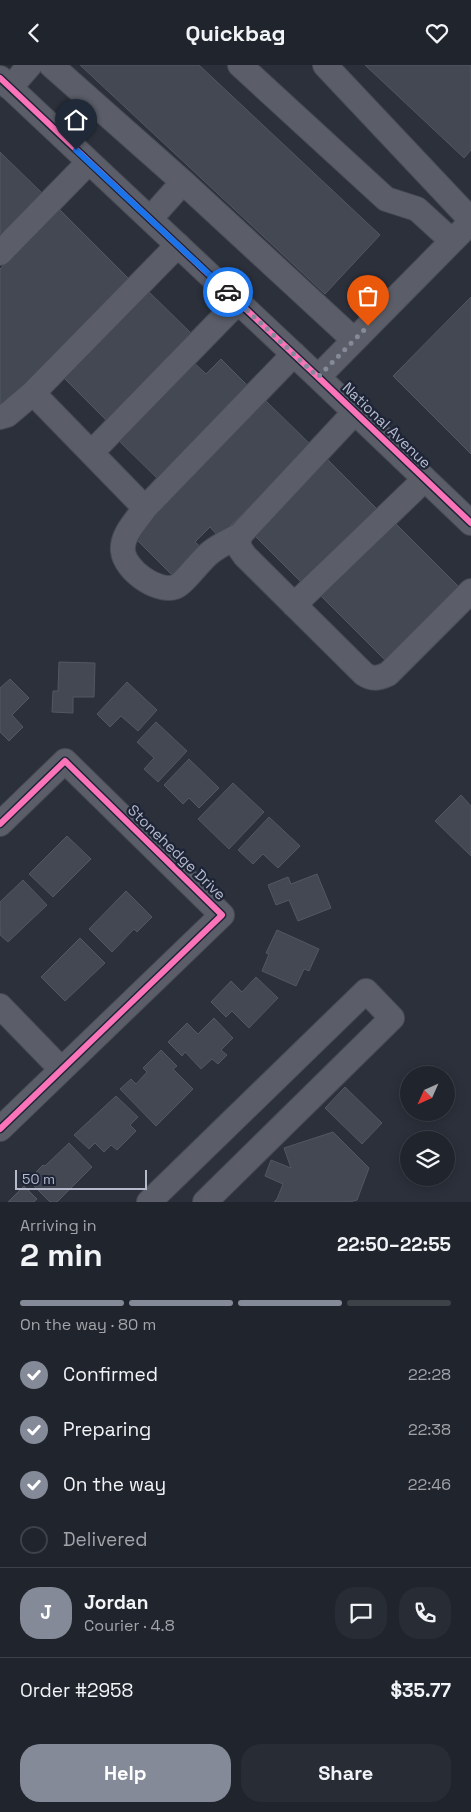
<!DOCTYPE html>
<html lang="en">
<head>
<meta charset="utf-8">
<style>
  body { margin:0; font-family:"Space Grotesk",sans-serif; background:#282c34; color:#f1f3f6; height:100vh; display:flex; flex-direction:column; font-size:19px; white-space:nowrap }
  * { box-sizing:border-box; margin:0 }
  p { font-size:16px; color:#a2a4a9 }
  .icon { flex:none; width:28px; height:28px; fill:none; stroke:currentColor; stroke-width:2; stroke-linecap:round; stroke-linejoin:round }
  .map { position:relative; height:1137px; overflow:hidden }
  .details { display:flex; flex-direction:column; background:#20242c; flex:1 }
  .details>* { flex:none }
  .needle { width:32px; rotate:225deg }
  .controls { position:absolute; left:400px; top:1001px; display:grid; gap:10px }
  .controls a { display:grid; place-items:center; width:55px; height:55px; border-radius:50%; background:#20242c; box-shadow:0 2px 12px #0003,0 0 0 1px #3d4148; font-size:25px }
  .scale { position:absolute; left:15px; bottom:12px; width:132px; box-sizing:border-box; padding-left:5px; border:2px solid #b5bacc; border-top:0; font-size:14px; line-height:18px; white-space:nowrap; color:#b5bacc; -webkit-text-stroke:4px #1d2436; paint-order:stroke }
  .pin { position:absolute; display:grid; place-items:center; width:42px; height:42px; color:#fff; margin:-51px -21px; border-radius:50% 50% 50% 0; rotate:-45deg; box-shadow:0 0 5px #0007 }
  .pin .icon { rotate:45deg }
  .courier { position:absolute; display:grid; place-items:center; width:50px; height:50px; margin:-25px; border:4px solid #1a73e8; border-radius:50%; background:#fff; color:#222; box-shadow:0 1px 6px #0007 }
  .headline em { font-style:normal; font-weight:700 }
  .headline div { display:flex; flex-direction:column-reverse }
  .headline { display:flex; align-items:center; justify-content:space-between; height:85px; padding:0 20px }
  h1 { font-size:32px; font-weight:700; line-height:38px }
  .bar { display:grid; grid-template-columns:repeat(4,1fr); gap:8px 5px; align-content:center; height:60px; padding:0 20px }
  .bar i { height:6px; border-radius:4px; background:#3d4148 }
  .bar .current { background:#858a99 }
  .bar p { grid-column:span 4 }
  .line { display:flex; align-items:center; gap:12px; padding:0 20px; border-top:1px solid #3d4148 }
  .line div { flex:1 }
  .round { display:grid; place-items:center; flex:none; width:52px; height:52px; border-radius:20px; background:#282c34 }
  ol { padding:0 20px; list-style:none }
  li { display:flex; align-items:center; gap:15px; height:55px }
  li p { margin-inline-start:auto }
  li .icon { padding:5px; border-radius:50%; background:#858a99; color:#fff; stroke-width:4 }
  li:last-child { color:#a2a4a9 }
  li i { width:28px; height:28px; border:2px solid #3d4148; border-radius:50% }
  .action { display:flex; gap:10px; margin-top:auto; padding:10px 20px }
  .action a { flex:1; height:58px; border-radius:20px; background:#858a99; color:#fff; font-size:20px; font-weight:700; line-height:58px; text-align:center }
  .action a+a { background:#282c34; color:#f1f3f6 }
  header { display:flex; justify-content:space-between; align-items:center; height:65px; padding:0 20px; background:#20242c; font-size:22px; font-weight:700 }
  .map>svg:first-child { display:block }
  .building { fill:#444852; stroke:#535762 }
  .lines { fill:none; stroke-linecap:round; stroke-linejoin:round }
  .minor-casing { stroke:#474b54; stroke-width:26 }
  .minor { stroke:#5b5e68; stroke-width:24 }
  .cycleway-casing { stroke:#1d2436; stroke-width:9 }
  .cycleway { stroke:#fb73b8; stroke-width:6 }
  .done { stroke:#858a99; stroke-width:5; stroke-dasharray:0 9 }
  .route { stroke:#1a73e8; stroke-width:6 }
  .labels { text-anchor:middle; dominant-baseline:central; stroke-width:4.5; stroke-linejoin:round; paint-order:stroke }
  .street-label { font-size:15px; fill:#b5bacc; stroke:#1d2436 }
</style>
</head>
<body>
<header><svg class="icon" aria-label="back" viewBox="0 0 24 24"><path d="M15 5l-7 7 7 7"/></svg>Quickbag<svg class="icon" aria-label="heart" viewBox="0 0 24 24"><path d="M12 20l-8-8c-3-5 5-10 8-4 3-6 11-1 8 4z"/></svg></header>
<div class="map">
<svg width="471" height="1137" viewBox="0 0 471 1137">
  <rect width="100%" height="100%" fill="#2b303b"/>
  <path class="building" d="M80,0h119l181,170 -55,59z
    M365,0h106v85l-7,8z
    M0,87l45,44 -45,45z
    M59,144l72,72 -131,129v-141z
    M147,225l47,46 -86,86 -46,-46z
    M471,232v157l-78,-78z
    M221,294l32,32 -91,92 -47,-46 76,-77 15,14z
    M266,336l45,44 -92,92 -9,-10 -15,15 9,8 -28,29 -43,-43z
    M325,392l53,53 -74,75 -53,-53z
    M393,456l72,72 -73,74 -72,-72z
    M59,597l36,1 -1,34h-21v16l-21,-1 1,-21h5z
    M10,614l19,19 -17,17 11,12 -14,14 -9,-9v-44z
    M127,617l30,28 -19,21 -17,-15 -11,11 -13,-13z
    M156,657l31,29 -29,31 -14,-13 10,-11 -17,-16z
    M189,694l30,29 -20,20 -10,-10 -6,6 -19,-19z
    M233,718l31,29 -35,37 -31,-30z
    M461,730l10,11v50l-36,-35z
    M269,752l31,29 -22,22 -15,-14 -10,10 -15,-14z
    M67,771l24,23 -38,38 -24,-23z
    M317,809l14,34 -33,13 -9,-21 -13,5 -8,-20 20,-8 3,7z
    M23,815l24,25 -39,37 -8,-7v-33z
    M126,826l26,26 -15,15 -3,-3 -22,23 -23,-23z
    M277,865l42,19 -10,22 -5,-2 -8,17 -34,-15 7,-17 -3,-1z
    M80,873l25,25 -40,38 -24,-24z
    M256,912l22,21 -29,30 -17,-17 -6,6 -15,-15 20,-21 11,11z
    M214,953l19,20 -12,12 6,5 -9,9 -6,-5 -11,10 -16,-17 -3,4 -14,-14 19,-19 11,11z
    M161,985l16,16 -4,3 20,20 -37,37 -36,-37 11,-10 5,5 11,-12 -4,-4z
    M345,1022l37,36 -20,21 -37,-36z
    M116,1031l22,21 -8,8 6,6 -19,19 -6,-5 -7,7 -9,-9 -6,6 -15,-14z
    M333,1067l36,36 -12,32 -7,2h-76l3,-3 6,-15 -18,-8 6,-16 20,8 -7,-20z
    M69,1078l23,24 -35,35h-7l-22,-22 15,-15 2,1z
    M24,1121l13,13 -3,3h-26z"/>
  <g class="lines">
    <g class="minor-casing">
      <path id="minor" d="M51,0l132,117 171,158
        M240,0l146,134 31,10 35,32
        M325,0l146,155
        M0,13l318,299 153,146
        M10,23l20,-23
        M150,154l33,-37
        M0,188l89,-91
        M318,312l153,-155
        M33,328l145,-148
        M355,347l-115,123 -2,11 7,10 119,118c9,6 15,4 24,0l83,-83
        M0,352l7,-2 26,-22 112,115c-8,12 -24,27 -22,43 2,19 34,42 52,36 9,-3 26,-28 36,-35 9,-7 20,-12 29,-17
        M92,387l146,-150
        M145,443l149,-154
        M294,540l131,-126
        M0,759l65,-63 157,154 -222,214
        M0,941l61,63
        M149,1137l217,-211 26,27 -187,184"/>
    </g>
    <use href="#minor" class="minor"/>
    <g class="cycleway-casing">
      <path id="cycleway" d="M0,13l318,299 153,146
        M0,759l65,-63 157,154 -222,214"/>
    </g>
    <use href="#cycleway" class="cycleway"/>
  </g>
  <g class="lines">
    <path class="done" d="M228,227l90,85 50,-51"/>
    <path class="route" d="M76,85l152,142"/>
  </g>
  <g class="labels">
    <g class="street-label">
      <text transform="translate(387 360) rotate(44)">National Avenue</text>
      <text transform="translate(177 787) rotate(44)">Stonehedge Drive</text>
    </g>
  </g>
</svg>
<div class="controls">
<a><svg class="needle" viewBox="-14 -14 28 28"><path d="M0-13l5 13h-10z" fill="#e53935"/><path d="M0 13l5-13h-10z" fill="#a2a4a9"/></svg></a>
<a><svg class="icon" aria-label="layers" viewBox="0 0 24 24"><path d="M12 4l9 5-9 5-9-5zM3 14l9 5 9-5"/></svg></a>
</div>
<div class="scale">50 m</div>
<div class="pin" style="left:368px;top:261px;background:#ea580c"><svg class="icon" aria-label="bag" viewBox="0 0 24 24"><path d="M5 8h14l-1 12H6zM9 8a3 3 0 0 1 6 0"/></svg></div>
<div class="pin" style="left:76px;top:85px;background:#1f2937"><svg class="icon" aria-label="home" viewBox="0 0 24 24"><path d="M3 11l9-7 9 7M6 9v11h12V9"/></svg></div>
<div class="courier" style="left:228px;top:227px"><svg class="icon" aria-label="car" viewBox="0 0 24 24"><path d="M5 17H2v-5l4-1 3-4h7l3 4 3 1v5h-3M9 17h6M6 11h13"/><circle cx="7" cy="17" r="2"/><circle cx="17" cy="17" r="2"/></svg></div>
</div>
<section class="details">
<div class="headline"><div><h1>2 min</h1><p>Arriving in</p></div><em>22:50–22:55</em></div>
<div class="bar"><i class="current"></i><i class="current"></i><i class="current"></i><i></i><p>On the way · 80 m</p></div>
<ol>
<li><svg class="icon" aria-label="check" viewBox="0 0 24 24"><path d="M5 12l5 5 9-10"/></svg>Confirmed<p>22:28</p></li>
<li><svg class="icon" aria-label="check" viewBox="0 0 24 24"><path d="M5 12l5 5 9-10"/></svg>Preparing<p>22:38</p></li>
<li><svg class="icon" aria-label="check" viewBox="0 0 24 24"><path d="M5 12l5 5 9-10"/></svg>On the way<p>22:46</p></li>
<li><i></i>Delivered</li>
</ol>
<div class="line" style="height:90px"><b class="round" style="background:#858a99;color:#fff">J</b><div><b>Jordan</b><p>Courier · 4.8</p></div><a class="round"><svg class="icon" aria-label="chat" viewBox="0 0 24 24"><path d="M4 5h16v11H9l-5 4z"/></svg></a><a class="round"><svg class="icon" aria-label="phone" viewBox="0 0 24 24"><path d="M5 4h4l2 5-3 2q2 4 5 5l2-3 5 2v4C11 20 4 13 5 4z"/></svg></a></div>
<div class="line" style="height:65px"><div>Order #2958</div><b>$35.77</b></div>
<div class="action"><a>Help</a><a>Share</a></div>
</section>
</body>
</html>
